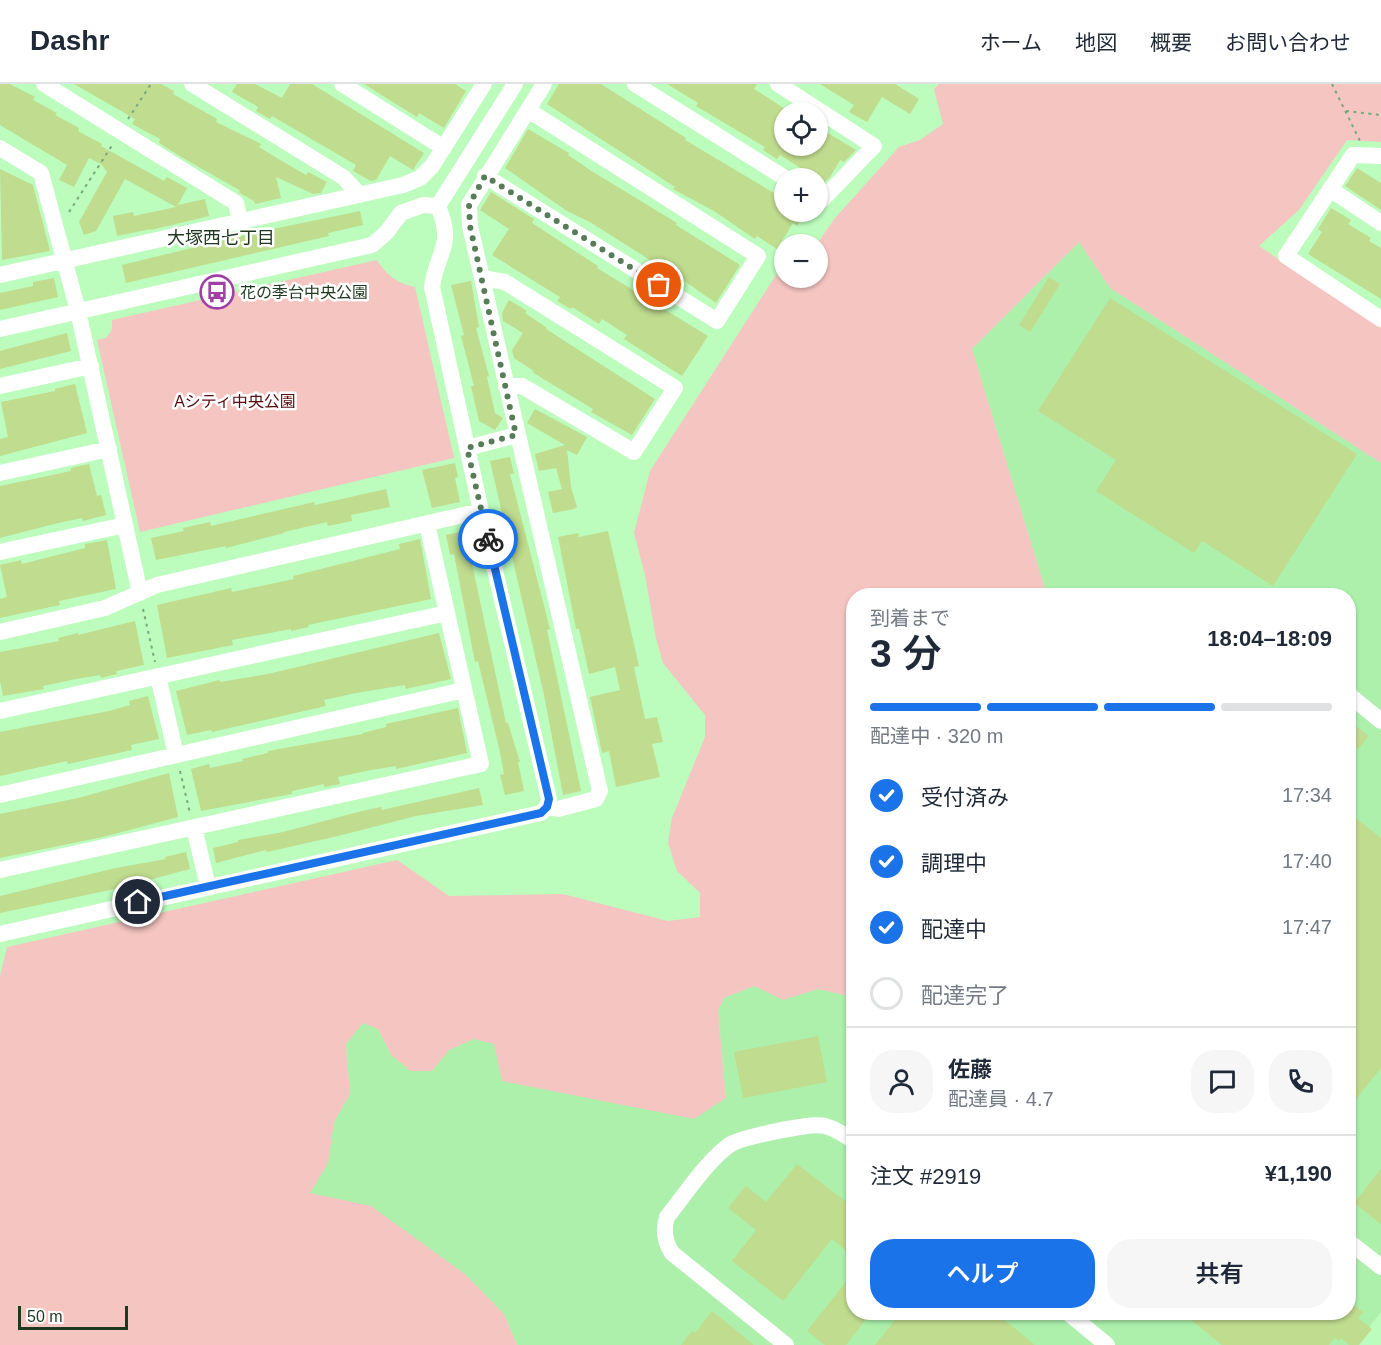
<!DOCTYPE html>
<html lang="ja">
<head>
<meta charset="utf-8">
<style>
  body { margin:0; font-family:Helvetica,"Noto Sans JP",sans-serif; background:#f6f6f7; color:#1f2937; height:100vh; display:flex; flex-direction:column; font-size:22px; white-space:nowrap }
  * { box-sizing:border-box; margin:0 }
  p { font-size:20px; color:#747a83 }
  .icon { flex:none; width:33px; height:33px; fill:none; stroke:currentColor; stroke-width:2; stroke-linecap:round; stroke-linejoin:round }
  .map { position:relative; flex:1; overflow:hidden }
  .side { position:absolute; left:846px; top:504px; width:510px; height:732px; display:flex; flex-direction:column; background:#fff; border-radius:24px; box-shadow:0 2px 4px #0004 }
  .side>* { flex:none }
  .fabs { position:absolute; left:774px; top:18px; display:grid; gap:12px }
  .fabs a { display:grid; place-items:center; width:54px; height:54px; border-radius:50%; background:#fff; box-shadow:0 2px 4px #0004; font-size:30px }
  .scale { position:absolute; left:18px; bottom:15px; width:110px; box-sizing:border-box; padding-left:6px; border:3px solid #1f3820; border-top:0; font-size:16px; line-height:21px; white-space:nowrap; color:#1f3820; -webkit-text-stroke:4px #fff; paint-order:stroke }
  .pin { position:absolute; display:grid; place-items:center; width:51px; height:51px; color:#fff; margin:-26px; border:3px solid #fff; border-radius:50%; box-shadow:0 2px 6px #0007 }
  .courier { position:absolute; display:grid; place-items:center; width:60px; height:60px; margin:-30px; border:4px solid #1a73e8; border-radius:50%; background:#fff; color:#222; box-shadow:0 2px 8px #0007 }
  .overview em { font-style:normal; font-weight:600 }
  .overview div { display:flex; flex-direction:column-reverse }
  .overview { display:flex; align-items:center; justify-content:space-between; height:102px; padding:0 24px }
  h1 { font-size:39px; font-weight:600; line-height:45px }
  .bar { display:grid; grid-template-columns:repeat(4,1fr); gap:9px 6px; align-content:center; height:72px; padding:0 24px }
  .bar i { height:8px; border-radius:4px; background:#e0e1e3 }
  .bar .active { background:#1a73e8 }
  .bar p { grid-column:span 4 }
  .line { display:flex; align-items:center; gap:15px; padding:0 24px; border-top:2px solid #e0e1e3 }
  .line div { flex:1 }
  .round { display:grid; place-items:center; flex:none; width:63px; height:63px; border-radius:24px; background:#f6f6f7 }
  ol { padding:0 24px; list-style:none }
  li { display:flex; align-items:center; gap:18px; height:66px }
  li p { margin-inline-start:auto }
  li .icon { padding:6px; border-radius:50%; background:#1a73e8; color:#fff; stroke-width:4 }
  li:last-child { color:#747a83 }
  li i { width:33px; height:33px; border:3px solid #e0e1e3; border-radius:50% }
  .action { display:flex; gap:12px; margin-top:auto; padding:12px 24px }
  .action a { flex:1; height:69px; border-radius:24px; background:#1a73e8; color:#fff; font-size:24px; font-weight:600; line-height:69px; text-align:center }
  .action a+a { background:#f6f6f7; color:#1f2937 }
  header { display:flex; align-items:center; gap:36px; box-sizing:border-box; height:84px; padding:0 30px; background:#fff; border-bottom:2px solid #e0e1e3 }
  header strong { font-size:28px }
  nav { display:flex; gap:33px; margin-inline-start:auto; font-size:21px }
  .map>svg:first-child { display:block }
  .built { fill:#acf0ac }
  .green { fill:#f5c5c1 }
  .building { fill:#c0dc8e }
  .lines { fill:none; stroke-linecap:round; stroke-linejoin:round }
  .path { stroke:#79a87a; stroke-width:2; stroke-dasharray:3 4.5; stroke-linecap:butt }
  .minor { stroke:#fff; stroke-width:16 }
  .done { stroke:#567d57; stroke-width:6; stroke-dasharray:0 10.8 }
  .route { stroke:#1a73e8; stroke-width:8 }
  .labels { text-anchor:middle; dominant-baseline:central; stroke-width:5; stroke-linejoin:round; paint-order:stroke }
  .poi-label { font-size:16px; fill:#1f3820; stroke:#fff; text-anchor:start }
  .park-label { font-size:16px; fill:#580c10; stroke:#fff }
  .neighbourhood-label { font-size:18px; fill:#1f3820; stroke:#fff }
</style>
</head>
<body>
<header>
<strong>Dashr</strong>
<nav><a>ホーム</a><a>地図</a><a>概要</a><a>お問い合わせ</a></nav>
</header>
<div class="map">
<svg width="1381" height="1261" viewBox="0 0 1381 1261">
  <rect width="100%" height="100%" fill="#bcfcbd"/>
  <path class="built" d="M1079,158l31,46 271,175v849l-26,33h-838l-13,-31 -194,-121 17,-30 7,-41 16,-28 -4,-50 17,-22 15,7 13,26 41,16 17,-21 25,-11 252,59 -8,-87 6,-13 30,-12 29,13 35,-10 30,7 5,-5 1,321h494v-716l-301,-1 -75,-246z"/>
  <path class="green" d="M939,0h442v58l-34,-2 -48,70 -40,36 122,82v135l-271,-175 -31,-46 -107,107 75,246 -193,1 -1,395 -5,5 -30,-7 -35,11 -29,-14 -30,12 -6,13 8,87 -32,21 -192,-38 -8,-37 -20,-5 -25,11 -17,21h-21l-20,-16 -13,-26 -15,-6 -17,21 4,50 -16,28 -6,41 -18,30 61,13 95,69 38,39 13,31h-517v-369l7,-29 390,-87 52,36 114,-2 105,27 32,-4v-24l-23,-22 -9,-28 4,-25 33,-81v-22l-42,-52 -7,-25 -11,-63 -11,-42 16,-62 126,-196 8,-5v8h34l-1,-34 18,-26 64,-71 21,-7 23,-16 -9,-35z
    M377,176c10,16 20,23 38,27l39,171 -314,74 -43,-192 9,-2 6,-8v-10z"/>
  <path class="building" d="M0,0h10l25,13 -2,3 24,13 -2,2 24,13 -1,3 24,13 -1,2 63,35 3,-4 20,11 -9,17 27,-6 4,17 -58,14v-1l-34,7 -4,-20 20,-4 1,4 42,-9 -51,-28 -29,52 -12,4 -5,-13 28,-50 -6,-8 -12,-6 -15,29 -15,-7 8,-15 -67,-40z
    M74,0h87l13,7 -1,3 44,25 -1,3 45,22 -2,3 21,13 26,15 2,-3 19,10 -6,11 -8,1 -37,-17 5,21 -26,6 -1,-3 -16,-9 3,-1 -58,-33 -24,-15 1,-4 -28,-15 3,-5z
    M237,0h18l27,14 8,-14h22l112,69 -11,17 -23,-14 -14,24 -5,1 -18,-10 3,-6 -84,-49 -2,3 -14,-8 2,-4 -26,-15z
    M364,0h91l11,7 -22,37 -25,-15 -2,4z
    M559,0h42l85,54 -1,2 99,59v13h22l-9,14 -4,-3 -16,26 -20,-13 -2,3 -41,-28 -41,-22 2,-2 -128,-83z
    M667,0h90l-3,5 30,19v38h34v-19l38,23 -12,12 -4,-2 -10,17 -12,12v-11h-17l4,-7 -25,-16 -3,4 -14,-9 2,-3 -69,-41 2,-3z
    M820,0h75l24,15 -9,15 -28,-17 -15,25 -18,-10 5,-7z
    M528,45l41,24 -1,2 22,15 87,53 -1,2 64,40 -24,38 -36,-25 1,-2 -27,-17 -1,3 -63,-40 -23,-11 -62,-43z
    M1357,84l24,15v27l-36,-24z
    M0,85l33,16 17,66 -48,9z
    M491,108l43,27 -2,4 66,43 -1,2 111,68 -26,40 -58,-37 3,-4 -25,-16 -3,5 -27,-17 -1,2 -14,-8 3,-4 -68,-42 17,-26 -29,-19z
    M1331,124l20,12 -3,4 23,14 -2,3 12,7v51l-73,-45 14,-22 -4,-3z
    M360,127l3,14 -35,8 1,3 -203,47 -4,-18 123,-30z
    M1049,193l11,7 -30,48 -11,-7z
    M54,194l4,19 -58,13v-17l33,-7v-4z
    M471,197l8,46 -3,1 13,48 -2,1 8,36 8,5 -8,12 -16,-9 -8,-35h3l-13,-50 3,-1 -13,-50z
    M1110,214l247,156 -84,132 -71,-45 -8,12 -98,-62 20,-31 -78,-49z
    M509,216l18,11 -2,2 22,15 -1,1 109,70 -23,36 -41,-23 2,-3 -61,-37 2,-1 -20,-13 -2,-8 11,-17 -20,-12 -1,-8z
    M67,249l4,18 -71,18v-18z
    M75,300l12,49 -87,23v-17l8,-2 -7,-35 54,-11v-2z
    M535,325l52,28 -10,18 -10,-5 4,37 6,20 -3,2 -21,4 -5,-21 14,-3 -6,-21 -17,3 -4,-17 30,-9 -38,-22z
    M510,373l4,17h-4l40,155 -3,1 34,161 -18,4 -19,-100 -54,-234z
    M455,379l3,14 -3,1 5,24 -28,6 -10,-38z
    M89,380l8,32 4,-1 5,20 -23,6 -1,-3 -28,6 -54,14v-52l71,-15v-3z
    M386,405l4,18 -39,8 1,6 -24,5 -1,-4 -43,10v1l-58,15v-2l-70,14 -5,-22 33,-7 -1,-3 27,-6 1,4 103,-24 1,3z
    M465,447l41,192h2l12,39h-2l6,29 -19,4 -5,-20 4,-1 -5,-26 -21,-87 -3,1 -21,-108 -4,1 -4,-20z
    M608,447l31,135 -5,1 11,52 12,-2 6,25 -11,2 8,33 -44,10 -7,-36 -7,2 -12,-56 30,-7 -5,-23 -26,7 -10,-45h-3l-18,-92 20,-4 1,4z
    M420,455l11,60 -123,26 1,2 -18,4v-2l-59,11 1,5 -66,13 -10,-53 74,-17 1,4 62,-13 -1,-3 107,-27 -1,-5z
    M107,456l9,49 -57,12 1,4 -60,13v-19l7,-2 -7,-32 21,-5 1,4 35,-9 28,-7v-4z
    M135,537l9,44 -28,6 1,3 -16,4 -1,-3 -24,4 -33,7 1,3 -41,7 -3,-15v-29l59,-11 -1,-3 20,-5v2z
    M439,549l12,46 -45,10 -1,-4 -49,8 -32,7 2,6 -114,26 -1,-2 -24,5 -11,-44 44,-11v2l48,-8z
    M148,612l11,43 -28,6 1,5 -64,14 -1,-3 -67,15v-44l109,-21 21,-6 -1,-4z
    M458,624l9,45 -71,16v-3l-25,4 -33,7 2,7 -16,3v-3l-32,7v3l-91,17 -10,-42 18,-5 1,4 33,-7 -1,-2 26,-6v-2l95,-17v-1l23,-6v-3z
    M1348,636l21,16 -11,13 -10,-8z
    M169,689l9,44 -75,20 -103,21v-44l78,-16z
    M479,704l4,17 -67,11 -78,20 -71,16 -1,-2 -50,13 -3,-15 25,-6v-2l45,-8 79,-21 19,-4 1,3z
    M1348,728l33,26v230l-33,41z
    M186,768l4,17 -75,20 -115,24v-17l116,-28 50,-9 -1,-2z
    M818,952l9,46 -84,16 -9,-46z
    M797,1080l57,44v49l-22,-18 -49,62 -51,-40 24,-31 -28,-22 18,-22 20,16z
    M1381,1085v55l-27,-21z
    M854,1188v40h18l-26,33h-21l-18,-14z
    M1348,1216l15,12 -5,6 14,11 -13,16h-10l-8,-7 -2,3 -4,-4 -6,8h-107l-30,-24 6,-9h150z
    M712,1227l42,34h-73l11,-14 3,2z
    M901,1228h94l40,33h-160z"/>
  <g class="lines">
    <path class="path" d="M1332,0l28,57
      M1346,27l35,4
      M128,35l23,-35
      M69,128l44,-68
      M143,525l12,53
      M180,687l10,42"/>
    <path class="minor" d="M44,0l192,119 4,18
      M192,0l151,93 17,18
      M342,0l102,64
      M544,0l-75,121 1,21 130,565 -4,8 -38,10 -11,-2
      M635,0l150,94
      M778,0l96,62 -53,55 -3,-2
      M0,64l41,25 37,138 62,282
      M1381,72l-28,-1 -67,101 95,63
      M485,92l232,145 41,-65 -230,-146
      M1330,105l51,34
      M0,191l403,-90 17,-7 12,-12 52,-82
      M482,194l23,4 170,106 -41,64 -112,-66h-16
      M0,245l372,-84 14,-12 15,-20 22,-8 15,1 77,-122
      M0,302l91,-20
      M467,364l50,-13
      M0,389l109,-24
      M0,468l125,-27
      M0,548l105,-24 52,-23 324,-74
      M158,592l18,79
      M1348,610l33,27
      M0,627l447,-98
      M0,711l464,-105
      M194,743l14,60
      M0,786l481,-106 -54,-240
      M0,850l541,-121 6,-6 2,-8 -68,-288 -49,-224c5,-37 23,-40 6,-81
      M1348,1157l33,26
      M1067,1228l40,33
      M786,1261l-114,-92c-8,-12 -9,-23 -5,-36 18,-22 41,-58 64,-73 13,-7 81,-22 94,-18 11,3 20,9 29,15"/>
  </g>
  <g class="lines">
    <path class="done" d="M488,455l-21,-91 49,-13 -46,-209 -1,-21 16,-29 174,109"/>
    <path class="route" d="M138,818l403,-89 6,-6 2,-8 -61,-260"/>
  </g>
  <defs>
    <g id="bus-ring" transform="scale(1.725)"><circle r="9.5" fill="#fff" stroke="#a040a7" stroke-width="1.5"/><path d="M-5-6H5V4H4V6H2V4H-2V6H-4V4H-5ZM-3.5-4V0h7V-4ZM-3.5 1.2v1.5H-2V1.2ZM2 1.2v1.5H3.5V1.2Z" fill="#a040a7"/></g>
  </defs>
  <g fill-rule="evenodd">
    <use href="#bus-ring" x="217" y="208"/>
  </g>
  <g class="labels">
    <g class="poi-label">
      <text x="240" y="208">花の季台中央公園</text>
    </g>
    <g class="park-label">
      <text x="235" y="317">Aシティ中央公園</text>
    </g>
    <g class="neighbourhood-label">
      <text x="221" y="154">大塚西七丁目</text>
    </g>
  </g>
</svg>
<div class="fabs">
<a><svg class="icon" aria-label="locate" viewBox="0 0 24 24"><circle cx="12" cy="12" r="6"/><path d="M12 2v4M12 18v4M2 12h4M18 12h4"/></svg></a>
<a>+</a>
<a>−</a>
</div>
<div class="scale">50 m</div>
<div class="pin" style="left:659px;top:201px;background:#ea580c"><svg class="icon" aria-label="bag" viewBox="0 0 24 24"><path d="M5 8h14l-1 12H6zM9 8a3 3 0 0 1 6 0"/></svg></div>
<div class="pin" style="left:138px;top:818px;background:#1f2937"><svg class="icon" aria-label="home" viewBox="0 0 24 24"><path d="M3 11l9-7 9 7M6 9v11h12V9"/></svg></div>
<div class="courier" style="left:488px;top:455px"><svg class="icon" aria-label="bike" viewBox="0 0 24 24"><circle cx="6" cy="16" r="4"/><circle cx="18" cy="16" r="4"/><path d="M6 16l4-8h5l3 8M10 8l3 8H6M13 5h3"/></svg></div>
<section class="side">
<div class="overview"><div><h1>3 分</h1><p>到着まで</p></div><em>18:04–18:09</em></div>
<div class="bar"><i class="active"></i><i class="active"></i><i class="active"></i><i></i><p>配達中 · 320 m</p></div>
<ol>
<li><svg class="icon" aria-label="check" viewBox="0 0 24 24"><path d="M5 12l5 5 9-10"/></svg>受付済み<p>17:34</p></li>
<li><svg class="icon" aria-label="check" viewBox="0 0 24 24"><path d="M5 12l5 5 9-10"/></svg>調理中<p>17:40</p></li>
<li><svg class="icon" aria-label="check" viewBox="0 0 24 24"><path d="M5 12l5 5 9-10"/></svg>配達中<p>17:47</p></li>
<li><i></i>配達完了</li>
</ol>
<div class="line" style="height:108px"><a class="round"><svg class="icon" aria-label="person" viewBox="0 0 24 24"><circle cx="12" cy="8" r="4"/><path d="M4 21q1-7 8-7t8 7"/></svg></a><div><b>佐藤</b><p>配達員 · 4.7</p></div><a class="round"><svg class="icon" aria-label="chat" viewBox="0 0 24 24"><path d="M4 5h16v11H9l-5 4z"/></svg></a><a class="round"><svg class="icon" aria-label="phone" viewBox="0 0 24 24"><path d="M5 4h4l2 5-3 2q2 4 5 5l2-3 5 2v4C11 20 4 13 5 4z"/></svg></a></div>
<div class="line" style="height:78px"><div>注文 #2919</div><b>¥1,190</b></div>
<div class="action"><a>ヘルプ</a><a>共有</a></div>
</section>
</div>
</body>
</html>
